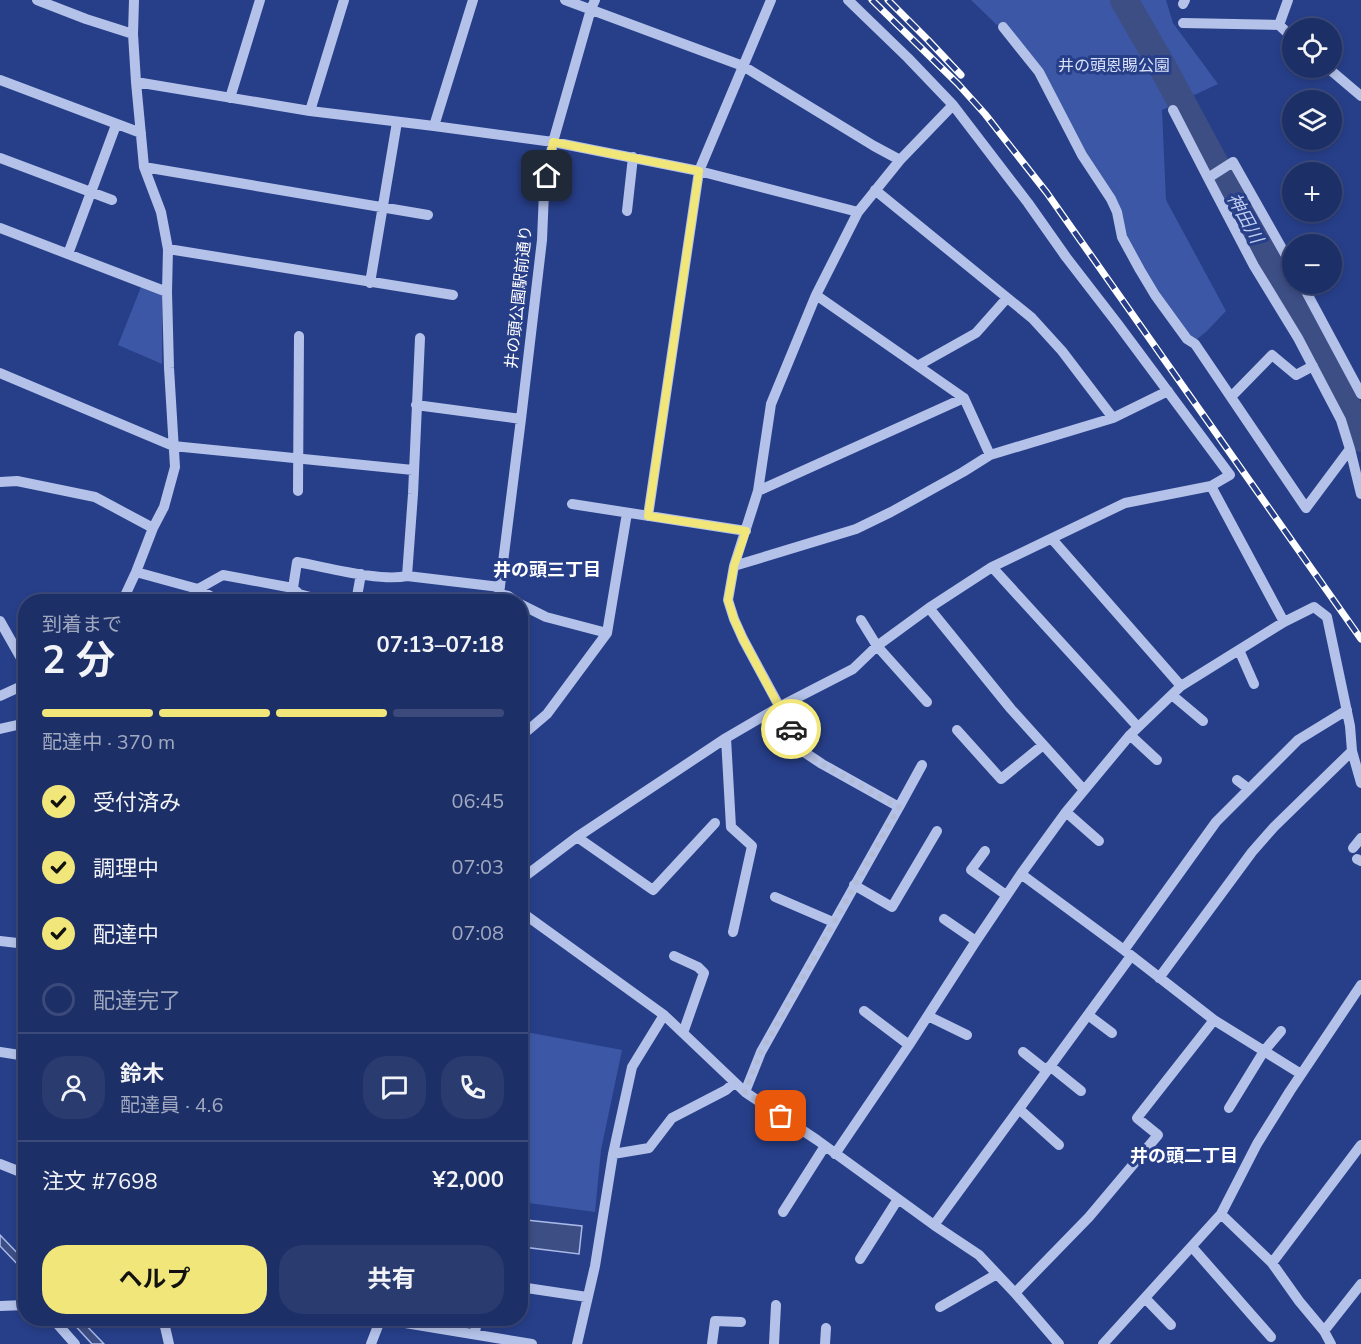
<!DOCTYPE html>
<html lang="ja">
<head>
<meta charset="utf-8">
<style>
  body { margin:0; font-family:"Nunito Sans","Noto Sans JP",sans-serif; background:#2a3b70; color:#f1f3f6; height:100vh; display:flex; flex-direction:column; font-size:22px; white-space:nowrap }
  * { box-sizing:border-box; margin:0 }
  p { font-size:20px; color:#a0a9c0 }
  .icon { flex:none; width:33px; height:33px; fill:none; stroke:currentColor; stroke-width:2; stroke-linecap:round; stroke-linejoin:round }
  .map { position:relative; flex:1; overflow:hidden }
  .side { position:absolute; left:18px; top:594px; width:510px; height:732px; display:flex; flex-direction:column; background:#1d2f67; border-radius:24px; box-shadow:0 3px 9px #0003,0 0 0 2px #3b4a7b }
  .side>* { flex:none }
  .fabs { position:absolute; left:1282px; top:18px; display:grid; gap:12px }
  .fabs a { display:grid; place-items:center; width:60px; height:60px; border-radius:50%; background:#1d2f67; box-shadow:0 3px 9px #0003,0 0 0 2px #3b4a7b; font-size:30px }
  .pin { position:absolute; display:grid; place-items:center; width:51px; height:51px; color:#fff; margin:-26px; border-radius:12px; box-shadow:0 3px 9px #0006 }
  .courier { position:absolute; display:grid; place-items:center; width:60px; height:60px; margin:-30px; border:4px solid #f1e67a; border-radius:50%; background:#fff; color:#222; box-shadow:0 2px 8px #0007 }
  .head em { font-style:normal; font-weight:700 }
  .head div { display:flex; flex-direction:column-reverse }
  .head { display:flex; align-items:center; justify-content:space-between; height:102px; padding:0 24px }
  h1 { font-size:39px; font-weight:700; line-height:45px }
  .bar { display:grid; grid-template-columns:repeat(4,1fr); gap:9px 6px; align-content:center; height:72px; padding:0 24px }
  .bar i { height:8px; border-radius:4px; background:#3b4a7b }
  .bar .selected { background:#f1e67a }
  .bar p { grid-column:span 4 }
  .line { display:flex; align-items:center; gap:15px; padding:0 24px; border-top:2px solid #3b4a7b }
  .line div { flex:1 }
  .round { display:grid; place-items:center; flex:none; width:63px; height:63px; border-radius:24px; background:#2a3b70 }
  ol { padding:0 24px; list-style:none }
  li { display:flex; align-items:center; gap:18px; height:66px }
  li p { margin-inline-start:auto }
  li .icon { padding:6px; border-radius:50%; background:#f1e67a; color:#111; stroke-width:4 }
  li:last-child { color:#a0a9c0 }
  li i { width:33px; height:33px; border:3px solid #3b4a7b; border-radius:50% }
  .cta { display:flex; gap:12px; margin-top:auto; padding:12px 24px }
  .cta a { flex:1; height:69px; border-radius:24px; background:#f1e67a; color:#111; font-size:24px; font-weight:700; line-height:69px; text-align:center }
  .cta a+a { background:#2a3b70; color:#f1f3f6 }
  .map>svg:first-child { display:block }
  .green { fill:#3c57a5 }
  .water { fill:#3d4e85; stroke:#a9bae9; stroke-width:1.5 }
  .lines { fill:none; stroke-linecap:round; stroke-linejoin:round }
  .river { stroke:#3d4e85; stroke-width:28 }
  .minor { stroke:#b4c2e9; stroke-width:10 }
  .rail-casing { stroke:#fff; stroke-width:7 }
  .rail { stroke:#273f89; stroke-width:4.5; stroke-dasharray:14; stroke-linecap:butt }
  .done { stroke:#b3bcd6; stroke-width:6; stroke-dasharray:0 10.8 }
  .route { stroke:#f1e67a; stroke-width:8 }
  .labels { text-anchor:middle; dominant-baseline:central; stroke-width:6; stroke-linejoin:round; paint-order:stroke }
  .park-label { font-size:16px; fill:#d8e0f7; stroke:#273f89 }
  .street-label { font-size:16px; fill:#fff; stroke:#273f89 }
  .water-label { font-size:18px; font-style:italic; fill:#c0cdf0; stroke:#273f89 }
  .neighbourhood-label { font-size:18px; font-weight:bold; fill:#fff; stroke:#273f89 }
</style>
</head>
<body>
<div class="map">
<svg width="1361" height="1344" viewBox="0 0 1361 1344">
  <rect width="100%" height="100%" fill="#273f89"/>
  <path class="green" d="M971,0h195l7,23 45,61 -56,26 4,90 60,111 -20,21 -9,7 -6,-2 -26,-34 -26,-42 -52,-107 -46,-86 -40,-46 -4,3z
    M141,287l21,8v69l-44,-19z
    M521,1031l101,19 -21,100 -6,62 -74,-10z"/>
  <path class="water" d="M526,1220l56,6 -3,28 -56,-7z
    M0,1235l25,26v11l-25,-26z
    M69,1319h11l24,25h-12z"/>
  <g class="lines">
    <path class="river" d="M1124,0l38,66 117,217 64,114 18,41"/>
    <path class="minor" d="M37,0l49,19 47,15
      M565,0l178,66 131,80 26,14
      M1183,4l2,-4
      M1183,23l96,2 14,13
      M1279,25l9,-25
      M1003,27l36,45 43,83 29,44 6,13 5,25 18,33 15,25 32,44 8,5 111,164 44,-59
      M1328,68l33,28
      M0,80l141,53
      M136,82l174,29 124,15 119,16 146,29 159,41
      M230,98l30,-98
      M1173,110l35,68 25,-16 60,106
      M310,111l34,-111
      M434,126l39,-126
      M0,158l112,42
      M144,167l284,48
      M1208,178l46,88 44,72 43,82 9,29 11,45
      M875,190l157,128 30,33 51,67
      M627,211l6,-54
      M0,228l167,64
      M168,249l285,46
      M68,254l48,-129
      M370,283l27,-161
      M1302,284l59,110
      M816,295l148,103 26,57
      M919,365l57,-32 31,-35
      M0,373l173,73 240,24
      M1231,397l41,-42 24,20 17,-9
      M416,405l105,14
      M0,482l17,-1 78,16 58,31
      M1211,486l73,136
      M298,491l1,-155
      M758,491l206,-93
      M572,504l174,27
      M648,516l51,-345 72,-171
      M1052,539l129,147
      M734,566l122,-37 35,-17 72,-40 27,-17 123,-37 55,-27
      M992,567l146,160
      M136,572l62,17 23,13
      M407,576l6,-82 7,-156
      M293,588l6,6 30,8
      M198,589l25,-14 70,13 4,-26c29,5 83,20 110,14l93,11
      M499,594l9,2 9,6
      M122,602l14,-30 17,-44 11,-21 11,-40 -6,-99 -2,-76 1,-43 -7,-37 -17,-45 -8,-85 -3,-48 1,-34
      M356,602l5,-28
      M498,602l23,-183 21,-179 2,-48 9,-50 38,-133 4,-9
      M520,604l26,13 61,16
      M929,608l82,101 73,81
      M861,620l16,26 50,56
      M0,621l26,46
      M1239,650l15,34
      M1172,695l31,26
      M0,696l26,-12
      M0,729l26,-6
      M957,730l44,49 42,-34
      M1130,735l27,25
      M520,737l27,-23 60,-81 20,-120
      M726,738l5,89 21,19 -19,86
      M1237,780l12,9
      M899,807l23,-42
      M1066,812l33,29
      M577,837l76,53 62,-67
      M1353,848l8,-10
      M985,851l-14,19 35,25
      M1357,859l4,2
      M1021,874l103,76 90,70 87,54
      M520,880l57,-43 149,-99 53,-31 74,-38 24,-23 52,-38 63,-41 133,-64 86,-17 19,-11 -113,-152 -51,-66 -38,-54 -75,-98 -45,-47 -60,-58
      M854,885l38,22 45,-76
      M775,897l58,25
      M520,911l144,104 81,77 72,48 117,85 45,30 36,38 44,51
      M944,919l32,22
      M0,941l26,3
      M1124,950l92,-128 82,-82 49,-30
      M674,956l24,11 6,6 -21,60
      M1159,978l93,-126 22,-25 78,-76
      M864,1011l45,34
      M1088,1015l24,18
      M928,1016l39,19
      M0,1052l26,4
      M1023,1052l24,19
      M1050,1066l31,25
      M745,1092l16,-40 138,-245 -77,-43 -18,-12 -61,-113 -9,-20 -6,-19 6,-34 24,-75 13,-87 45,-109 42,-83 42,-52 53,-55
      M1229,1108l35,-57 17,-20
      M1019,1109l40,36
      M613,1154l36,-6 23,-30 54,-28 8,-7
      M835,1154l74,-109 67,-104 45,-67 45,-62 64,-77 51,-49 103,-64 30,-15 13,10 23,109 2,25 9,32
      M0,1164l18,7 8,7
      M783,1212l42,-66
      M1221,1214l51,49 27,38 25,30 7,13
      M934,1225l197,-269
      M1192,1247l79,90
      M860,1259l38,-60
      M1272,1263l89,-118
      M520,1287l67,10
      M1015,1293l74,-76 69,-82 -21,-17 77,-98
      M1145,1298l26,27
      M0,1306l26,-1
      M940,1307l57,-33
      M52,1318l23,26
      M163,1318l6,26
      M381,1319l151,25
      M1324,1331l37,-47
      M475,1334l2,-16
      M371,1344l10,-26
      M577,1344l18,-78 18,-112 19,-87 32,-52
      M712,1344l3,-23 26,1
      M774,1344l2,-39
      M825,1344l1,-16
      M1103,1344l118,-130 36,-70 33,-53 71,-106"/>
    <g class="rail-casing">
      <path id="rail" d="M872,0l86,84 27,30 62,79 314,446
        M888,0l40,40 33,35"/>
    </g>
    <use href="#rail" class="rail"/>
  </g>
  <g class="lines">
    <path class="done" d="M781,1116l-36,-24 16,-40 138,-245 -77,-43 -18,-12 -13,-23"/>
    <path class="route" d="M547,176l6,-34 146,29 -51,345 98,15 -12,35 -6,34 6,19 9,20 48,90"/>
  </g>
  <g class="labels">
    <g class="park-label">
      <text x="1114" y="66">井の頭恩賜公園</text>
    </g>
    <g class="street-label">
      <text transform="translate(519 297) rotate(-84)">井の頭公園駅前通り</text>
    </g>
    <g class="water-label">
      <text transform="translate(1245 218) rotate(61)">神田川</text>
    </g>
    <g class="neighbourhood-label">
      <text x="547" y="570">井の頭三丁目</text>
      <text x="1184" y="1156">井の頭二丁目</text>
    </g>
  </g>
</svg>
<div class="fabs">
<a><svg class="icon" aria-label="locate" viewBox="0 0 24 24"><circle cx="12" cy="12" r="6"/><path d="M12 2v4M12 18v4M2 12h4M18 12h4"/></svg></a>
<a><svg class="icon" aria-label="layers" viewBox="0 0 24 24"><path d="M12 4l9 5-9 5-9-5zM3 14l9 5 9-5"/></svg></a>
<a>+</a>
<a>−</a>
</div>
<div class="pin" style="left:781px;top:1116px;background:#ea580c"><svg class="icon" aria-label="bag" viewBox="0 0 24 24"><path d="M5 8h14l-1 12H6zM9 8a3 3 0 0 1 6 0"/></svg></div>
<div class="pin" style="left:547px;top:176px;background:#1f2937"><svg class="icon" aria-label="home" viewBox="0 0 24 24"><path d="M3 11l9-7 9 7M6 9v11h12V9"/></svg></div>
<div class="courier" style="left:791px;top:729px"><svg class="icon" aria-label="car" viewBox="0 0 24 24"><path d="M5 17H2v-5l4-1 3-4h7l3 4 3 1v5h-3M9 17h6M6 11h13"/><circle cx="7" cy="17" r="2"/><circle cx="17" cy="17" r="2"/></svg></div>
<section class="side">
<div class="head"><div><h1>2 分</h1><p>到着まで</p></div><em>07:13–07:18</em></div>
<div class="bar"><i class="selected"></i><i class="selected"></i><i class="selected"></i><i></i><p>配達中 · 370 m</p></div>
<ol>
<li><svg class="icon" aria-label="check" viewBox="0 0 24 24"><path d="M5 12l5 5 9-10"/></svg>受付済み<p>06:45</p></li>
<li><svg class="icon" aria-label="check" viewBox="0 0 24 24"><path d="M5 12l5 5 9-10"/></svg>調理中<p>07:03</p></li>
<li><svg class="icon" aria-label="check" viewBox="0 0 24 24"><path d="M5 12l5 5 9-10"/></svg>配達中<p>07:08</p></li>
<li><i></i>配達完了</li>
</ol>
<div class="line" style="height:108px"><a class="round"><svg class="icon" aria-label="person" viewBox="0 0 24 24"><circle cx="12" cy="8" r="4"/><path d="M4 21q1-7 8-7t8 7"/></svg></a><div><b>鈴木</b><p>配達員 · 4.6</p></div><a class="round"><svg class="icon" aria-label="chat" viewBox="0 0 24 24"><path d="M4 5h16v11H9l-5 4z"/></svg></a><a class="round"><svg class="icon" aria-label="phone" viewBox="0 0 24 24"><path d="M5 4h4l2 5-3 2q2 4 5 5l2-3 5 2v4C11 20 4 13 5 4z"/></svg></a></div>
<div class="line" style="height:78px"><div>注文 #7698</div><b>¥2,000</b></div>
<div class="cta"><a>ヘルプ</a><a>共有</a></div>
</section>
</div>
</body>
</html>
